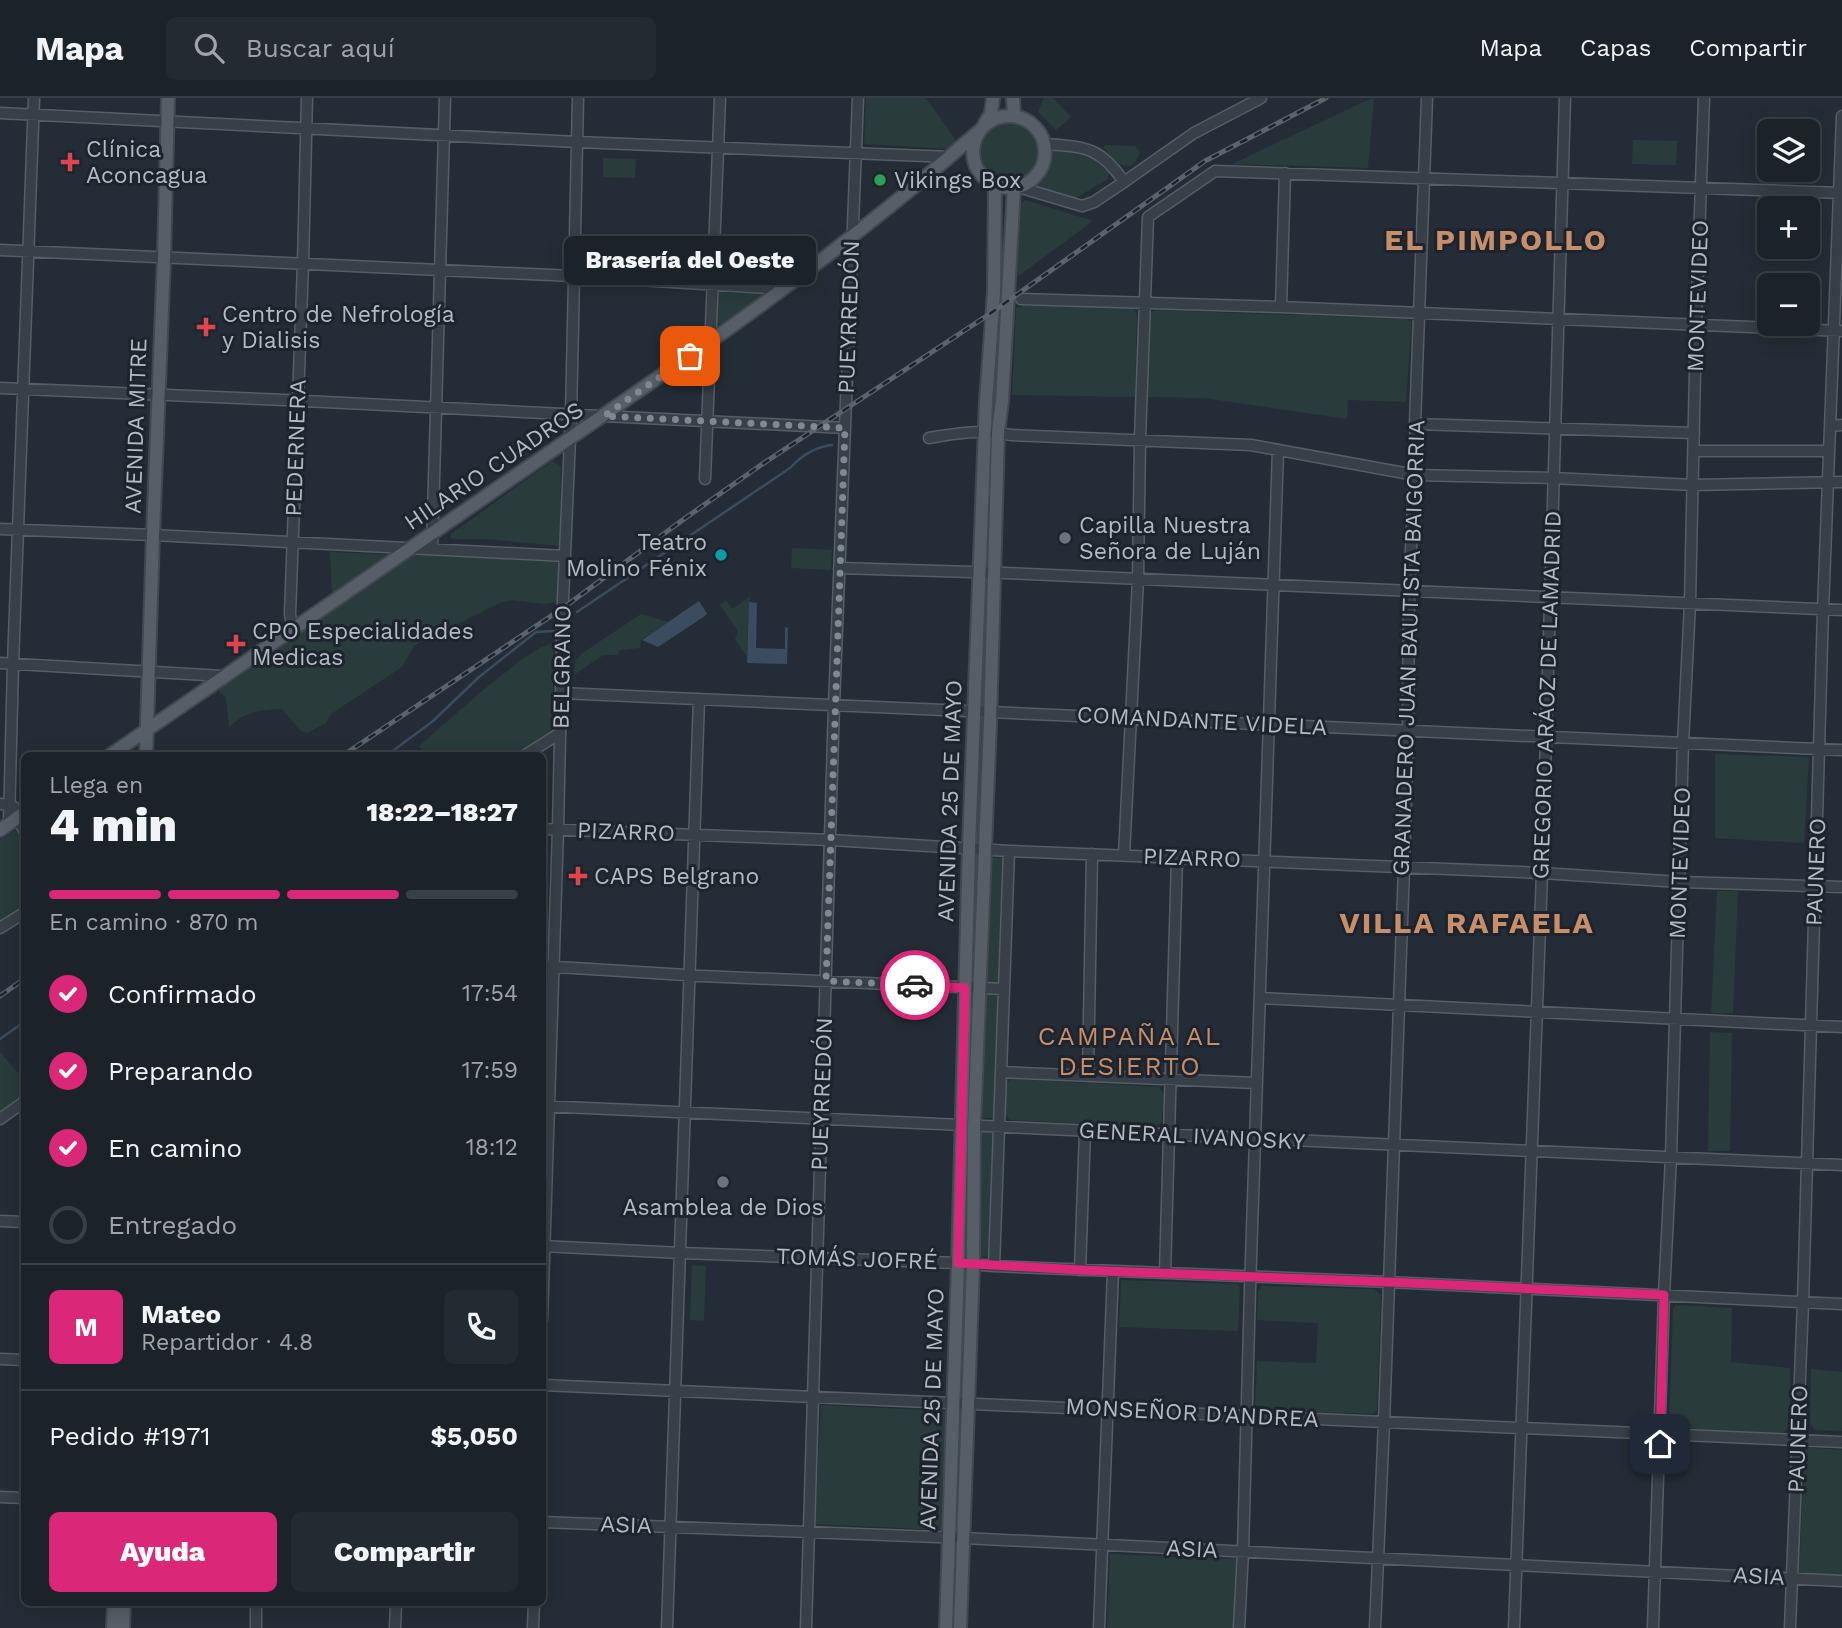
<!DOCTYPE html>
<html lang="es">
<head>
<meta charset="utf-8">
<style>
  body { margin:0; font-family:"Work Sans",sans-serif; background:#242a31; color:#f1f3f6; height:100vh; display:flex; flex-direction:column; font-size:26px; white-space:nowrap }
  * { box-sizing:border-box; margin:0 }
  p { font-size:23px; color:#a0a4a8 }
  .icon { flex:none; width:38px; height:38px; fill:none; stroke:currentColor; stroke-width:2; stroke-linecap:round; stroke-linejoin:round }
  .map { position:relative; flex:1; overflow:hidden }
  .panel { position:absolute; left:21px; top:654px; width:525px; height:854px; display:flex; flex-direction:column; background:#1b2229; border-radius:10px; box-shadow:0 4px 18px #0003,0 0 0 2px #393f46 }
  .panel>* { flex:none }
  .tools { position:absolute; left:1757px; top:21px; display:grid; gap:14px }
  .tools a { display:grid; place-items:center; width:63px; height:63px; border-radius:10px; background:#1b2229; box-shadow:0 4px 18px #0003,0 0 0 2px #393f46; font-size:35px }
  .pin { position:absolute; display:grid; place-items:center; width:60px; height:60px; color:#fff; margin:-30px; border-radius:14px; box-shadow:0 4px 10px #0006 }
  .courier { position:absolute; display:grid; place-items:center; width:70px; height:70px; margin:-35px; border:5px solid #db2777; border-radius:50%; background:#fff; color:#222; box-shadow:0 2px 9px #0007 }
  .bubble { position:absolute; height:49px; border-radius:10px; background:#1b2229; box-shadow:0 4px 18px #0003,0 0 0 2px #393f46; font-size:23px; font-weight:800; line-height:49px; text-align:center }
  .overview em { font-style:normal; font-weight:800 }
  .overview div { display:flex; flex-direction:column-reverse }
  .overview { display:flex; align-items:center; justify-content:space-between; height:119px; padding:0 28px }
  h1 { font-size:46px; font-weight:800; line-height:52px }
  .bar { display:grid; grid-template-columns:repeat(4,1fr); gap:10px 7px; align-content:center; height:84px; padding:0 28px }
  .bar i { height:9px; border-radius:5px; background:#393f46 }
  .bar .selected { background:#db2777 }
  .bar p { grid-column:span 4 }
  .line { display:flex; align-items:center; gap:18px; padding:0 28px; border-top:2px solid #393f46 }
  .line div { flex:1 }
  .round { display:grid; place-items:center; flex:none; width:74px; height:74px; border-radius:10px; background:#242a31 }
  ol { padding:0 28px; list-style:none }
  li { display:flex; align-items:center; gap:21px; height:77px }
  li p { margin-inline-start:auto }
  li .icon { padding:7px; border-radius:50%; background:#db2777; color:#fff; stroke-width:4 }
  li:last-child { color:#a0a4a8 }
  li i { width:38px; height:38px; border:4px solid #393f46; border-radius:50% }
  .primary-button { display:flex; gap:14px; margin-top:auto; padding:14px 28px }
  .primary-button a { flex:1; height:80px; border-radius:10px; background:#db2777; color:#fff; font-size:28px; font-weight:800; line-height:80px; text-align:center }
  .primary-button a+a { background:#242a31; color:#f1f3f6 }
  header { display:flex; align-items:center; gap:42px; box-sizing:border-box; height:98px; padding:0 35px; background:#1b2229; border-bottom:2px solid #393f46 }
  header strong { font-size:33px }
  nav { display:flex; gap:38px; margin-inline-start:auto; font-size:24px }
  .search { width:490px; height:63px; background:#242a31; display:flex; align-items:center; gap:18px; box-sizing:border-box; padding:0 24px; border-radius:10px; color:#a0a4a8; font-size:26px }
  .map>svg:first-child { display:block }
  .green { fill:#293b3a }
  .water { fill:#3b4c5e }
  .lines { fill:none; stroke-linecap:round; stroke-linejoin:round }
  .stream { stroke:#3b4c5e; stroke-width:2.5 }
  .minor-casing { stroke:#555d66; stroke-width:13 }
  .major-casing { stroke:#414851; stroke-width:16 }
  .minor { stroke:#373f48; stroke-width:10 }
  .major { stroke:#565e68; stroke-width:12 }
  .rail-casing { stroke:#5a636e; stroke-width:5 }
  .rail { stroke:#1d242d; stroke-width:2.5; stroke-dasharray:8; stroke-linecap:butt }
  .done { stroke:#808993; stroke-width:7; stroke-dasharray:0 12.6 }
  .route { stroke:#db2777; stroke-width:9 }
  .health-dot { fill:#e0444e; stroke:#1d242d; stroke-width:2.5 }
  .leisure-dot { fill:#2e9e5b; stroke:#1d242d; stroke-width:2.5 }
  .worship-dot { fill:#6b7280; stroke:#1d242d; stroke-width:2.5 }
  .culture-dot { fill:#0f9aa8; stroke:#1d242d; stroke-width:2.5 }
  .labels { text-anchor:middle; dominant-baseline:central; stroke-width:6; stroke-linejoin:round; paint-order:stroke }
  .poi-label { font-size:23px; fill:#b2bac4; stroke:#1d242d; text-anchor:start }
  .street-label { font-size:23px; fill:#b2bac4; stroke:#1d242d }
  .quarter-label { font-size:26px; letter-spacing:2px; fill:#c78e6a; stroke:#1d242d }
  .district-label { font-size:30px; font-weight:bold; letter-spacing:2px; fill:#c78e6a; stroke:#1d242d }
</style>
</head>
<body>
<header>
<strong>Mapa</strong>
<div class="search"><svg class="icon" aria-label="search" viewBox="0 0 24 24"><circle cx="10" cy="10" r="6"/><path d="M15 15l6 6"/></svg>Buscar aquí</div>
<nav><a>Mapa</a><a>Capas</a><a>Compartir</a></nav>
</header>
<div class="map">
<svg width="1842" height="1530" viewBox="0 0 1842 1530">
  <rect width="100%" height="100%" fill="#242d37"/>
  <path class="green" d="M866,0h60l31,44 -7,7 -86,-5z
    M1044,0h9l18,19 -15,13 -18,-18z
    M1372,0h2l-6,70 -136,-4z
    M979 52a30 30 0 1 1 60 0a30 30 0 1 1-60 0Z
    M1633,42l44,1 -1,24 -44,-1z
    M1104,47l31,1 5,6c-10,27 -25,9 -36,-4z
    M1052,53l36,2 21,20 -1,6 -32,19 -46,-14c15,-8 20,-16 22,-33z
    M603,60l33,1 -1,19 -32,-1z
    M1026,102l67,21 -76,56 2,-67 3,-8z
    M723,191l38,4 1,2 -41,32 -2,-2 -1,-4 1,-29z
    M1033,205l13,2 88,4 3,5 -2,83 -123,-2 4,-87z
    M1155,212l251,9 5,3v9l-5,71 -58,-2 -1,19 -144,-21 -55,-1v-77l4,-8z
    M552,363l9,5 -1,80 -75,-7h-32l-3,-2 1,-3z
    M792,450l40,2 -1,20 -40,-2z
    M330,454l53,2 2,2v4l-53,33z
    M411,455l148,9 -1,40 -14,2 -32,-4 -12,3 -86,43 -12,21 -71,47 -5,9 -19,10 -6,-2 -19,-22c-20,0 -40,3 -53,19l-3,-31 -7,-5 1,-8z
    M751,498l-2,6 -2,55 -12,-18 3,-8 -18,-26 6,-5 6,9z
    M641,516l27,8 -27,18 -1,8 -20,2 -2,5h-12l-6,2 -26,18 1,-13 6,-8z
    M553,545v44l-2,43 -36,26h-98l6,-5 -4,-5c29,-25 57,-51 88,-75 14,-11 28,-23 46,-28z
    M1715,656l94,3 -5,86 -89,-5z
    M15,733l5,2 4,7v67l-24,15v-82l12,-8z
    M987,760h15l-4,125 -15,-1z
    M1717,793h21l-5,122h-22z
    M983,896h15l-4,124h-15z
    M1710,934l22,1 -2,118h-22z
    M0,954l22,25 2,-3v23l-24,18z
    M1012,981l147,8 5,7 -2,27 -6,6 -146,-7 -6,-7 1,-29z
    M979,1034h14l-3,125 -15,-1z
    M692,1167l14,1 -2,55 -14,-1z
    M1121,1182l116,4 3,4 -2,43 -119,-4z
    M1262,1188l112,3 7,6 -4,115 -4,4 -113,-4 -5,-6 2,-43 59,2 2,-40 -61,-3 1,-29z
    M1676,1207l56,3 -1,54 59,6v58l-7,7 -110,-5 -4,-6 4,-114z
    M1811,1271l31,3v59l-27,-1 -5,-7z
    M821,1307l126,6 -6,119 -126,-6z
    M1805,1349l37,3v126l-43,-3z
    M1110,1456l126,5 -3,69h-126z"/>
  <path class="water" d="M699,503l8,13 -5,4 -44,29 -16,-7z
    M749,504l8,1 -1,45 29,1v-22l3,1 -1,36 -40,-1z"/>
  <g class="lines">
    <path class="stream" d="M577,514l213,-144c11,-12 25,-21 42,-23
      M386,658l47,-35 46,-44 57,-45 18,-1
      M0,941l24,-17"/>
    <g class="minor-casing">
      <path id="minor" d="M0,15l577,29 374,15
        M1124,84l70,-49 67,-35
        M1018,89l64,19 12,-4 30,-20c-24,-36 -40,-35 -79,-38
        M0,152l573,26 211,13
        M1021,201l260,8 561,24
        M1281,209l4,-134
        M0,290l285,12 560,28
        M1415,326l279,9
        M1830,328l12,-1
        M929,340c28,-5 54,-9 82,-3l240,10 164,30 138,3 140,7 149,-3
        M1694,353h135
        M705,381l15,-381
        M0,431l153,6 412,21
        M432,451l13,-451
        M839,470l166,5 837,37
        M293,532l-3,-16 13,-350 4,-166
        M0,565l223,13
        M561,595l1281,57
        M524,658l36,-23
        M0,706l10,1 14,8
        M16,720l8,12
        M9,725l4,-159 21,-566
        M542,731l289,11 178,11 533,22 138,9 162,5
        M1124,757l14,-276 2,-140 8,-222 67,-46 627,22
        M0,830l24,-15
        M542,868l160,10 302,13
        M1260,900l582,29
        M1001,974l255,11
        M1088,977l4,-221
        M542,1008l1300,59
        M0,1021l24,-17
        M0,1123l24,1
        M542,1148l139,7 277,10 36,3 395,16 453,22
        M994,1168l15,-415
        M1080,1172l5,-139
        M1165,1175l12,-415
        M542,1222l16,-491 5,-229 8,-185 7,-317
        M0,1261l24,1
        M542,1287l1300,57
        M0,1399l24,1
        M542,1424l421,16 879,43
        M256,1530v-25
        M395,1530l1,-25
        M533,1530l1,-25
        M667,1530l32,-929
        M806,1530l28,-923 24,-607
        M1099,1530l14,-357
        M1239,1530l4,-77 7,-262 28,-839
        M1375,1530l9,-206 20,-555 4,-137 1,-139 7,-146 -1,-21 12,-326
        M1514,1530l28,-755 23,-775
        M1653,1530l11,-333 7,-138 12,-414 7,-140 6,-279 8,-226
        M1790,1530l13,-326 20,-692 19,-494"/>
    </g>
    <g class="major-casing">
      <path id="major" d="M1013,0l1,18
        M973 54a36 36 0 1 1 72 0a36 36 0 1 1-72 0Z
        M985,25l6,-9 2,-16
        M109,658l602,-415c92,-65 182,-134 267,-209
        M146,658l7,-221 11,-277 4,-160
        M0,732l24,-17
        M113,1530l1,-25
        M123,1530l1,-25
        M946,1530l12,-365 11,-416 17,-446 8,-109 1,-107
        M960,1530l13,-363 1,-139 16,-403 8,-291 4,-31 12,-213"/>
    </g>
    <use href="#minor" class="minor"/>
    <use href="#major" class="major"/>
    <g class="rail-casing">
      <path id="rail" d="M342,658l221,-148 121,-89 74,-52 233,-154 214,-152 121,-63
        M0,898l24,-17"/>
    </g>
    <use href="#rail" class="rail"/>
  </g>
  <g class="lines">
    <path class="done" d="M690,258l-86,60 241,12 -19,553 89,4"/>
    <path class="route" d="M915,887l50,3 -7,275 122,7 309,12 275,13 -4,149"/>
  </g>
  <g class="health-dot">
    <path d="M66.5 53.5h7v7h7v7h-7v7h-7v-7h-7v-7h7z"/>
    <path d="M202.5 218.5h7v7h7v7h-7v7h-7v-7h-7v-7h7z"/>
    <path d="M232.5 535.5h7v7h7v7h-7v7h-7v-7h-7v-7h7z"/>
    <path d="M574.5 767.5h7v7h7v7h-7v7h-7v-7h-7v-7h7z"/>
  </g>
  <circle class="leisure-dot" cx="880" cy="82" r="7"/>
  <g class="worship-dot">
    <circle cx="1065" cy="440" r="7"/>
    <circle cx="723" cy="1084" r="7"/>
  </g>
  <circle class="culture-dot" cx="721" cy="457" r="7"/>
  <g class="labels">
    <g class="poi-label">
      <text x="86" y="51">Clínica<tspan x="86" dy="26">Aconcagua</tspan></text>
      <text x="894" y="82">Vikings Box</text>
      <text x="222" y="216">Centro de Nefrología<tspan x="222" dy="26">y Dialisis</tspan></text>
      <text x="1079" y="427">Capilla Nuestra<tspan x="1079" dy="26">Señora de Luján</tspan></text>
      <text x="707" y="444" text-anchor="end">Teatro<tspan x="707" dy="26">Molino Fénix</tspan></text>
      <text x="252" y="533">CPO Especialidades<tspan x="252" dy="26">Medicas</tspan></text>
      <text x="594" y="778">CAPS Belgrano</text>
      <text x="723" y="1109" text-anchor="middle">Asamblea de Dios</text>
    </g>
    <g class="street-label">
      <text transform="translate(1698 198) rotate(-88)">MONTEVIDEO</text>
      <text transform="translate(849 219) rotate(-88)">PUEYRREDÓN</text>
      <text transform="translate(136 328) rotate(-88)">AVENIDA MITRE</text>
      <text transform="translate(296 350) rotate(-88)">PEDERNERA</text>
      <text transform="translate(494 368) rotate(-34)">HILARIO CUADROS</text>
      <text transform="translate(1409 550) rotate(-88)">GRANADERO JUAN BAUTISTA BAIGORRIA</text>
      <text transform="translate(562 569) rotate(-89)">BELGRANO</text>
      <text transform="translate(1547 597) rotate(-88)">GREGORIO ARÁOZ DE LAMADRID</text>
      <text transform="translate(1202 623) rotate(3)">COMANDANTE VIDELA</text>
      <text transform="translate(950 703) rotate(-88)">AVENIDA 25 DE MAYO</text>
      <text transform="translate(626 734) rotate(2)">PIZARRO</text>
      <text transform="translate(1192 760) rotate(2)">PIZARRO</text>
      <text transform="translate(1680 765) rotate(-88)">MONTEVIDEO</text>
      <text transform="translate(1816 774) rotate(-88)">PAUNERO</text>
      <text transform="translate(822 996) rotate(-88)">PUEYRREDÓN</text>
      <text transform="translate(1192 1038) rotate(3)">GENERAL IVANOSKY</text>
      <text transform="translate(857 1161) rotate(2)">TOMÁS JOFRÉ</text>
      <text transform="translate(932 1311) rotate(-88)">AVENIDA 25 DE MAYO</text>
      <text transform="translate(1192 1315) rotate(3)">MONSEÑOR D'ANDREA</text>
      <text transform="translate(1798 1341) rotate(-88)">PAUNERO</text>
      <text transform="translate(626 1427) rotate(2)">ASIA</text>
      <text transform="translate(1192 1451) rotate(3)">ASIA</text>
      <text transform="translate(1759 1478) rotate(3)">ASIA</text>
    </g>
    <g class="quarter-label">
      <text x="1130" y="938">CAMPAÑA AL<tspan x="1130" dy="30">DESIERTO</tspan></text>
    </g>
    <g class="district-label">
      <text x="1496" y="141">EL PIMPOLLO</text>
      <text x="1467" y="824">VILLA RAFAELA</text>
    </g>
  </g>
</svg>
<div class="tools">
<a><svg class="icon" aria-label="layers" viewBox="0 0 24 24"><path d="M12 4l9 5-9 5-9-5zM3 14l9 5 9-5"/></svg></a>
<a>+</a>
<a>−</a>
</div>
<div class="pin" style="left:690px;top:258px;background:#ea580c"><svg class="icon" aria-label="bag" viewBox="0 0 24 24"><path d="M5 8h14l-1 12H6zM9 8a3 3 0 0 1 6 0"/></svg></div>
<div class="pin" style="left:1660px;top:1346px;background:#1f2937"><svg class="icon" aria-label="home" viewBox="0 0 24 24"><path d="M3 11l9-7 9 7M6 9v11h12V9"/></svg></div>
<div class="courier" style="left:915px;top:887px"><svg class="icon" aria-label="car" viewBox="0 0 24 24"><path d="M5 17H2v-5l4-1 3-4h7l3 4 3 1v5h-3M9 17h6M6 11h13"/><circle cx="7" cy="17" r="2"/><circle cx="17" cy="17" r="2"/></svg></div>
<div class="bubble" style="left:564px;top:138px;width:252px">Brasería del Oeste</div>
<section class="panel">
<div class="overview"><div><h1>4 min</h1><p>Llega en</p></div><em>18:22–18:27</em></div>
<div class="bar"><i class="selected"></i><i class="selected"></i><i class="selected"></i><i></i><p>En camino · 870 m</p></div>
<ol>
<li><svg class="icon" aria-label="check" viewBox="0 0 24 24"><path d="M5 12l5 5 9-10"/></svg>Confirmado<p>17:54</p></li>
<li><svg class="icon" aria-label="check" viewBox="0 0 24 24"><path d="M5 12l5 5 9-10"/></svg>Preparando<p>17:59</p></li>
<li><svg class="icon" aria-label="check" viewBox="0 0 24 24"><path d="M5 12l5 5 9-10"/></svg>En camino<p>18:12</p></li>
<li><i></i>Entregado</li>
</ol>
<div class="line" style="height:126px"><b class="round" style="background:#db2777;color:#fff">M</b><div><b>Mateo</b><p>Repartidor · 4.8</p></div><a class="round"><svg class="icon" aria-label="phone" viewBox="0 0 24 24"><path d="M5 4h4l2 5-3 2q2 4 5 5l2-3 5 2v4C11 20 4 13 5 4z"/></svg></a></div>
<div class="line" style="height:91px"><div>Pedido #1971</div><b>$5,050</b></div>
<div class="primary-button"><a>Ayuda</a><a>Compartir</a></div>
</section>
</div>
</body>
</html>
